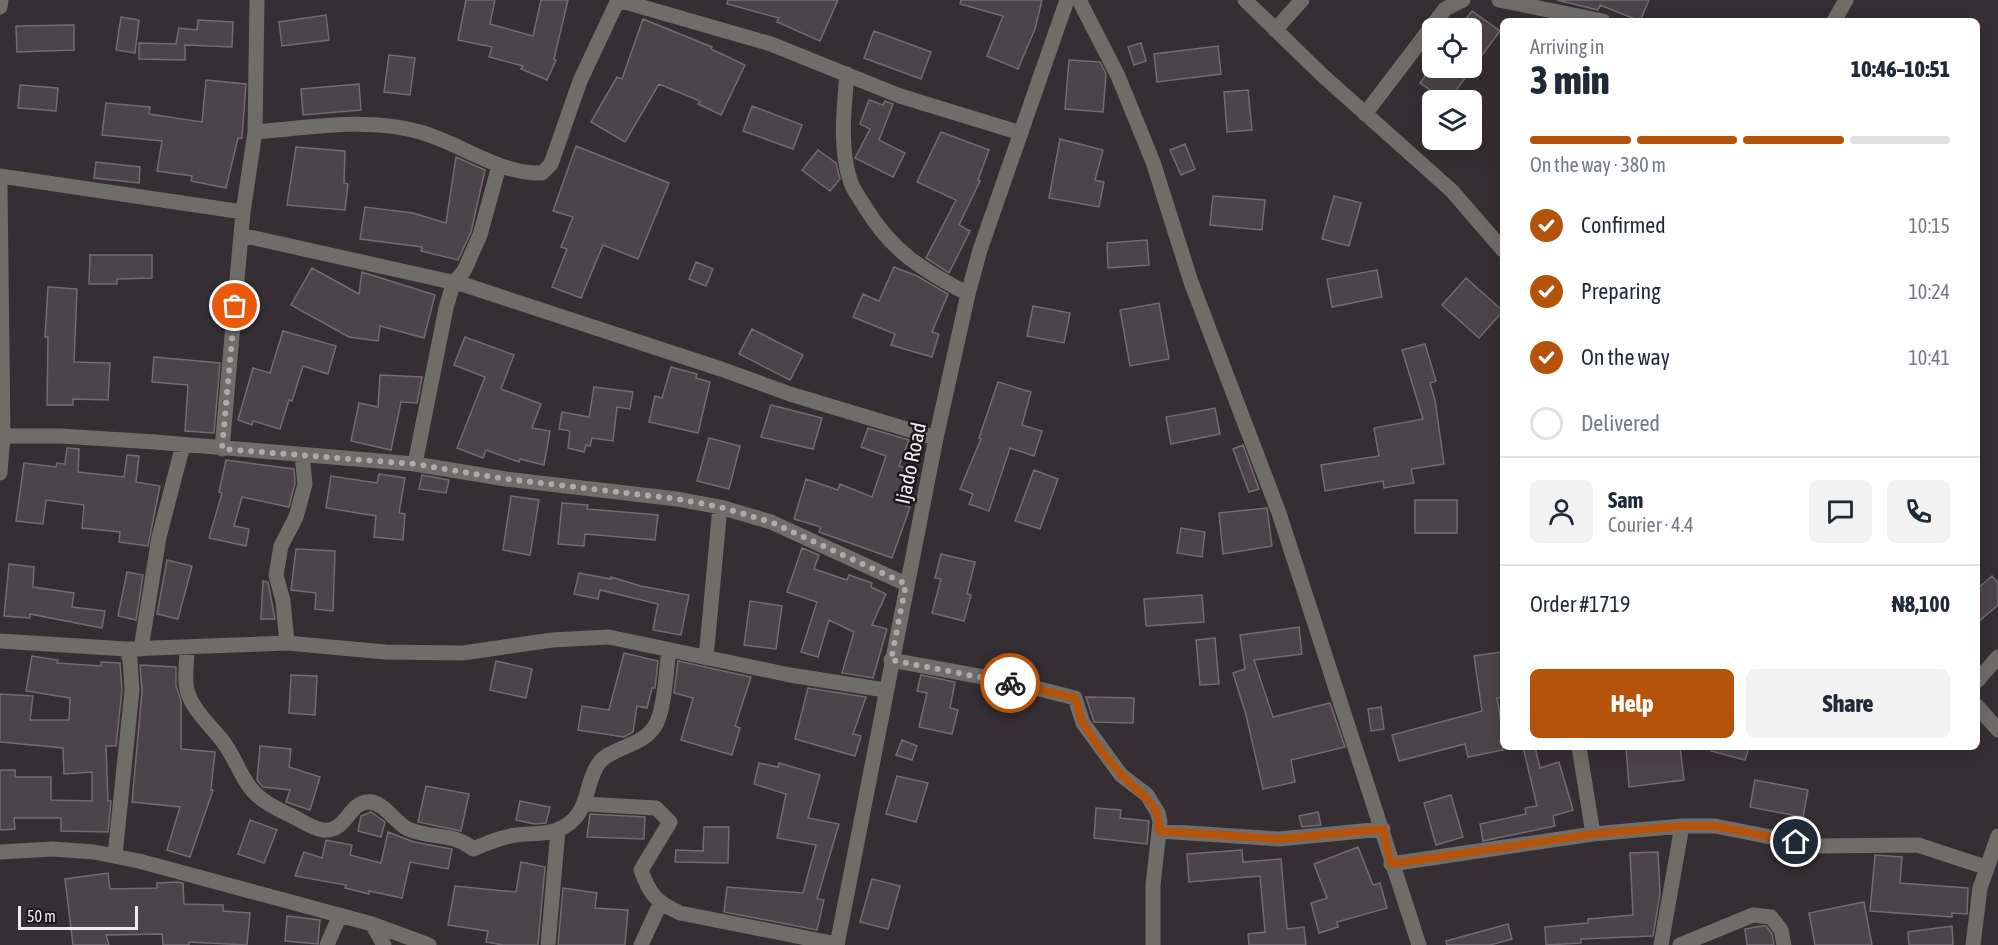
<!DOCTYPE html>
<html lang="en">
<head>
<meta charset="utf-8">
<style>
  body { margin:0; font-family:"Asap Condensed",sans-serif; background:#f2f2f3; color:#1f2937; height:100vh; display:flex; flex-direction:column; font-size:22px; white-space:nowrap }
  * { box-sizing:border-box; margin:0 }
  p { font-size:20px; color:#747a83 }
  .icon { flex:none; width:33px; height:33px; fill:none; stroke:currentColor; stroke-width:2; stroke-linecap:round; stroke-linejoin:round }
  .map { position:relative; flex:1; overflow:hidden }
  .drawer { position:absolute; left:1500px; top:18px; width:480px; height:732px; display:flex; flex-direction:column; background:#fff; border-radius:9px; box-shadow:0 6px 24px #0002 }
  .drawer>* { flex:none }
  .controls { position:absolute; left:1422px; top:18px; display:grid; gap:12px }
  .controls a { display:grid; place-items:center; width:60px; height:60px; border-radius:9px; background:#fff; box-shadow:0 6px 24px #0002; font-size:30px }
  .scale { position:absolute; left:18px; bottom:15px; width:120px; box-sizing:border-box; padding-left:6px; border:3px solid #f0ebef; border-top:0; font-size:16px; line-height:21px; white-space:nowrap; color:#f0ebef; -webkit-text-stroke:4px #1a171a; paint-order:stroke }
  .pin { position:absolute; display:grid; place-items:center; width:51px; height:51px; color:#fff; margin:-26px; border:3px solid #fff; border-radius:50%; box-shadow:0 2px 6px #0007 }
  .courier { position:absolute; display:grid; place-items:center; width:60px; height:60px; margin:-30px; border:4px solid #b45309; border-radius:50%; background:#fff; color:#222; box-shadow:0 2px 8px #0007 }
  .headline em { font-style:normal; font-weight:800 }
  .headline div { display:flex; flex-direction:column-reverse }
  .headline { display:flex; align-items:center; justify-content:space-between; height:102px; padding:0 30px }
  h1 { font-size:39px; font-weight:800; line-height:45px }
  .bar { display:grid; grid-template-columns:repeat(4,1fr); gap:9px 6px; align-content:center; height:72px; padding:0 30px }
  .bar i { height:8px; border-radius:4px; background:#e0e1e3 }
  .bar .current { background:#b45309 }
  .bar p { grid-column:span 4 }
  .line { display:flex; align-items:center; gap:15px; padding:0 30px; border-top:2px solid #e0e1e3 }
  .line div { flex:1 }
  .round { display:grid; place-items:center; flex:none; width:63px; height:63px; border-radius:9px; background:#f2f2f3 }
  ol { padding:0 30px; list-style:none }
  li { display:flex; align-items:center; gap:18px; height:66px }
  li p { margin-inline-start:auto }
  li .icon { padding:6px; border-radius:50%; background:#b45309; color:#fff; stroke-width:4 }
  li:last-child { color:#747a83 }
  li i { width:33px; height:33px; border:3px solid #e0e1e3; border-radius:50% }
  .action { display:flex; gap:12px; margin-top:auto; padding:12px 30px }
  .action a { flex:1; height:69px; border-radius:9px; background:#b45309; color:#fff; font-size:24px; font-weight:800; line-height:69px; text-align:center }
  .action a+a { background:#f2f2f3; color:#1f2937 }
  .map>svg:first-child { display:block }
  .building { fill:#4b4449; stroke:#736b70; stroke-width:1.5 }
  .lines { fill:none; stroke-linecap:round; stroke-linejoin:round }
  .minor { stroke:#6e6d69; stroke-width:15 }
  .tertiary { stroke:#6e6d69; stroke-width:15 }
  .done { stroke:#afa9ad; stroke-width:6; stroke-dasharray:0 10.8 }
  .route { stroke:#b45309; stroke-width:8 }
  .labels { text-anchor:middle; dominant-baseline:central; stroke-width:5; stroke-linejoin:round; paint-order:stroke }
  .street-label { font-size:21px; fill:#f0ebef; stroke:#1a171a }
</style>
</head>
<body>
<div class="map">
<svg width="1998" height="945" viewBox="0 0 1998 945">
  <rect width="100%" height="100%" fill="#352e33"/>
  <path class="building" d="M466,0h29l-5,24 43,12 8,-36h27l-14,59 2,1 -9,20 -26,-11 2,-3 -34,-9 3,-10 -34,-7z
    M728,0h110l-18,41 -43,-19 2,-4 -52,-14z
    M961,0h81l-7,29 -17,40 -31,-13 16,-40 -43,-12z
    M1557,0h92l-9,21 -40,-16 -2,5z
    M1472,11l28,20 -51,69h-4l-25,-17 11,-15h41v-40h-13z
    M326,15l3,25 -47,6 -3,-24z
    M121,17l18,3 -4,33 -19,-3z
    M643,19l69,28 -1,2 34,16 -24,50 -23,-11 2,-3 -41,-17 -34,58 -34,-20 26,-45 5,2z
    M198,20l35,2 -1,25 -47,-2v15l-46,-1v-16l37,1 3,-16 18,2z
    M74,25v25l-57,2 -1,-26z
    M874,31l57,21 -10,27 -57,-21z
    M1141,43l5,18 -12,4 -6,-18z
    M1218,46l3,28 -64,8 -3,-28z
    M389,55l26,3 -5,37 -26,-3z
    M1069,60l31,2 6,12 -3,38 -38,-3z
    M206,80l40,4 -4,54h-4l-12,50 -35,-7 1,-5 -35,-5 5,-30 -60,-6 4,-32 44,4 -1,7 53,8z
    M359,84l2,26 -58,5 -2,-26z
    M20,85l38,3 -2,23 -38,-3z
    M1248,90l4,40 -25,2 -3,-40z
    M869,100l14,5 2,-4 8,3 -14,36 26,13 -12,24 -38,-19 15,-29 -10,-5z
    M752,106l50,19 -9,24 -50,-18z
    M941,132l48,18 -11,30 2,1 -21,44 11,6 -21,42 -23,-15 30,-58 -39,-18z
    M1060,139l43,11 -8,30 9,2 -5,25 -50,-9z
    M1185,144l10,25 -14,6 -11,-25z
    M576,146l93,37 -31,76 -35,-14 -22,53 -29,-11 15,-38 -6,-2 12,-30 -20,-6z
    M296,147l49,4 -1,32 4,1 -3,26 -58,-5z
    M818,150l18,13 4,16 -10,12 -28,-21z
    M456,157l29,13 -14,62 -13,28 -37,-9 1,-4 -62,-8 5,-32 48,6 33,10z
    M96,162l44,5 -1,16 -45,-5z
    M1213,196l52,4 -3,30 -52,-5z
    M1334,196l27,7 -12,43 -27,-7z
    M1147,240l2,25 -41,3 -1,-25z
    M90,255h62v23l-35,1v5h-28z
    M696,262l17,7 -7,17 -17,-7z
    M894,267l23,9 31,18 -16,38 7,2 -7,23 -41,-12 4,-11 -42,-17 10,-23 16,7z
    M312,268l47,26 3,-22 73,23 -11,43 -44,-12 -2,15 -29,-4 -58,-32z
    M1377,270l5,27 -50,10 -5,-28z
    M1466,278l37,33 -24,27 -37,-33z
    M48,287l29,2 -3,73 36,1 -2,37 -35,-1v6h-26l1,-68h-3z
    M1159,303l10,56 -39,7 -10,-56z
    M1033,306l37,7 -6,30 -37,-7z
    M752,329l51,26 -13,25 -51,-26z
    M283,331l53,15 -8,28 -25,-8 -11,35 -3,-1 -9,29 -27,-8 -1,4 -14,-5 15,-52 17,5z
    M465,337l49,18 -13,34 40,15 -9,24 18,3 -6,34 -24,-6 -1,3 -33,-12 -3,8 -26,-10 28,-71 -31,-12z
    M1425,344l11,37 -6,2 5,17 9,64 -33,5 3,14 -30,5 -1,-7 -58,10 -4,-26 58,-9 -5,-28 49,-9 -21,-69z
    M154,357l66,6 -6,70 -29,-2 3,-46 -36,-3z
    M671,367l26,7 -1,4 14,4 -12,51 -49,-11 6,-26 7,2z
    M380,375l42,2 -5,26 -16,-1 -10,48 -40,-9 8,-38 19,4z
    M998,382l33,10 -9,33 20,6 -8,25 -24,-8 -21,63 -20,-7 4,-10 -13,-5 21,-50 -2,-1z
    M594,387l39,5 -3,17 -13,-2 -4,34 -21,-3 -2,8 -4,-1 -2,7 -16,-4 2,-17 -11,-2 3,-17 27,5z
    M771,405l51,13 -9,31 -52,-12z
    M1215,408l5,26 -49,10 -5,-27z
    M868,428l41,12 -10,26 19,6 -12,34 4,1 -18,51 -73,-26 2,-5 -27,-8 12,-40 32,11 2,-6 32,13 14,-41 -25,-9z
    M709,438l31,8 -11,43 -32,-8z
    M1243,445l16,44 -10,3 -16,-43z
    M67,448l12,1 -1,23 46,5 3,-22 12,1 -3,26 24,4 -12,60 -29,-4 1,-10 -38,-4 2,-23 -38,-5 -3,24 -27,-3 8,-58 32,4 1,-4 8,1z
    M226,460l68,9 1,14 -6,24 -47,-10 -8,29 15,3 -3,17 -37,-8 13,-45 -3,-1z
    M1034,470l24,9 -18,50 -25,-8z
    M379,474l26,4 -6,35 6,1 -2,26 -29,-3 2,-21 -50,-8 5,-32 46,7z
    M422,475l27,5 -3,13 -27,-4z
    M511,496l28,4 -9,55 -27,-5z
    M1415,500h42v33h-42z
    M562,503l26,2 -1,4 71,6 -3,25 -70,-6 -1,12 -26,-2z
    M1267,508l5,38 -49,8 -4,-41z
    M1181,528l24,4 -3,25 -25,-4z
    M802,548l17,7 -5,14 33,11 2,-5 23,8 -1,4 15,7 -14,31 15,4 -14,49 -31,-5 12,-41 -25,-12 -11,37 -17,-5 16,-50 -30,-10z
    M296,549l39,2 -2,60 -18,-2 1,-16 -25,-3z
    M941,554l34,8 -8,32 4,1 -7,26 -32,-8 9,-34 -6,-1z
    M167,560l25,6 -14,53 -21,-5z
    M9,564l25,3 -1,20 41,6 -2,14 33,4 -3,17 -72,-14v4l-26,-2z
    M127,572l16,3 -7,45 -18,-4z
    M579,573l32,6v-2l30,9 48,9 -8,40 -28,-5 5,-26 -58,-14 -2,9 -24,-5z
    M1992,576l6,7v22l-21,18v-34z
    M263,581l5,1 7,37h-14z
    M1202,595l2,27 -58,4 -2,-27z
    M750,601l32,5 -6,43 -32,-4z
    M1299,627l3,27 -48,6 19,57 57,-14 15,44 -54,13 4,22 -32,7 -17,-74 -13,-42 12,-4 -5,-34z
    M1215,638l4,46 -19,1 -4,-45z
    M1501,652l2,45 -6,1 6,33v19l-35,7 -3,-13 -66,17 -7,-26 90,-24 -8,-55z
    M624,653l34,8 -3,27h-3l-5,20 -10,-2 -4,26 -9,5 -46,-7 4,-24 27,4z
    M32,656l26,4 -1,3 44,3v-4l19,1 2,27 -6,56h-10l2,55h3l-3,31 -47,-1v-13h-47l1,11 -15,1v-60h15v7h36v23l41,1v-29l-28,2 -1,-26 -63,-6v-48l33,2 -3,24h39l1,-22 -44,-7z
    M496,661l36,8 -6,29 -36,-8z
    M678,661l73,16 -16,49 5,2 -8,27 -51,-15 12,-42 -19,-5z
    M140,665l36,2v19l5,15v48l34,3 -4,38h2l-23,67 -23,-7 13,-43 -48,-5 10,-111z
    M291,675l26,1 -2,39 -26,-2z
    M921,675l34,7 -5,26 8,2 -6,24 -33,-7 8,-34 -10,-2z
    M808,688l58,9 -13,37 8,2 -6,20 -60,-17z
    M1086,697l48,1 -1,25 -39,-1z
    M1381,707l3,22 -13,2 -3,-22z
    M902,740l15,6 -5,14 -16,-5z
    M260,746l31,3 -2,18 31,10 -10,33 -24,-8 4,-12 -27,-3 -6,-7z
    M1523,747h12l5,21 19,-6 14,48 -20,6 2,10 -72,15 -3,-17 46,-10 -1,-6 12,-2z
    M1626,747h54l4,33 -55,7z
    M1711,747h38l-4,13 -34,-9z
    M759,763l19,4 1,-4 41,12 -12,43 31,6 -22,75 7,1 -7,30 -93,-18 3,-25 76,6 13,-48 -39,-7 9,-44 -32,-10z
    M897,776l31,7 -12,39 -30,-8z
    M1755,780l53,10 -5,27 -53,-10z
    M426,786l43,8 -8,37 -43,-9z
    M1451,795l12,42 -27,8 -12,-42z
    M520,801l30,6 -4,16 -12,1 -18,-4z
    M1096,808l25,2 -1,8 29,3 -2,23 -53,-6z
    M371,812l14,10 -4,15 -23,-6 3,-15z
    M1318,812l3,13 -19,2 -3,-11z
    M590,814l55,3 -1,22 -57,-2z
    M250,820l27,10 -13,33 -26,-9z
    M704,827h25l-1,36 -53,-1 1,-12 27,1z
    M388,832l26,10 38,7 -4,20 -38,-7 -8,36 -33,-7v3l-24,-6 1,-3 -51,-9 9,-24 18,6 4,-18 26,5 -2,10 31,8z
    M1358,847l15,38 7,-2 7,25 -50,14 1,5 -19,6 -8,-30 16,-5 -13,-34z
    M1242,850l1,12 38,-3 6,70 17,-2 2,18h-57l-1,-11 17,-2 -5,-56 -71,6 -2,-28z
    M1658,852l2,42 -7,42 -72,3v4l-35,2 -1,-18 43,-4v-4l45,-4 -3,-62z
    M1875,855l27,2 -2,26 68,5 -1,26 -15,-1v4l-82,-6z
    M521,862l24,5 -7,78h-35l-17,-3 2,-11 -40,-6 7,-39 61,6z
    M108,873l2,16 47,-1v-5l21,-1 5,1 1,21 39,1v6l27,2 -3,32 -58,-3v3h-26l-1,-11 -56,1 3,10h-36l-8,-66z
    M872,879l28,7 -12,43 -28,-7z
    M563,888l34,5 -2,15 33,2 -3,35h-67z
    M1864,902l8,43h-57l-6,-32z
    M287,916l33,4 -2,24 -33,-3z
    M1508,924l4,15 -22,6h-43l-1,-4z
    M1761,926h5l6,8 2,11h-27l-2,-16z
    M1952,926l1,19h-44l-1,-13z"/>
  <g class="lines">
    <path class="minor" d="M618,0l153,44 129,52 121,37
      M1079,0l39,76 35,86 38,120 88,231 140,432
      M1245,0l76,74 131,117 51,59
      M1499,0l104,21
      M0,7l1,-7
      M1834,21l12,-21
      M1275,30l27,-30
      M847,74c-3,34 -8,76 4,109 3,8 10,17 14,24 27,45 58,63 103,87
      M1365,114l80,-105 18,-9
      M255,132c53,-4 112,-15 165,0 40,11 81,43 122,41l9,-9 29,-83 38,-81
      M0,176l243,36
      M0,186l3,250 -3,37
      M241,235l224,50 256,84 69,25 146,44
      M0,436h61l94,6 260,22 91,15 171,20 43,8 51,15 135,62
      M222,449l21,-237 12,-80 2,-132
      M415,464l31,-156 7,-24 11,-13 16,-36 19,-69
      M0,641l126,8 161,-6 98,9 78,1 89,-13 57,-3 181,38 95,15
      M287,643l-4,-42 -7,-26 5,-29 15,-29 9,-33 -3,-29
      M141,649l18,-112 24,-92
      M187,649c0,13 -3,28 0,41 5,19 22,34 34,49 12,14 17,32 28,47 10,15 29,23 45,31 8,4 19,12 29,13 23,3 25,-26 44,-28 16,-2 28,21 41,27 21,10 46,3 65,20 14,-6 28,-12 43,-14 13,-2 28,0 41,-5 35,-13 26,-46 42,-67 12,-16 43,-16 56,-37 10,-17 11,-56 14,-76
      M706,658l14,-151
      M891,660l125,23 59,15 8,25 38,52 26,20 11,18 2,9 -7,63v60
      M1977,681l21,-24
      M1977,706l21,24
      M1579,747l14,87
      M585,804l71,4 14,14 -29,48c9,25 15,32 39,43l157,31
      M1159,831l120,8 104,-10
      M0,852l52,-3 42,3 45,9 233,63 57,21
      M115,855l17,-165 -2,-30 -4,-11
      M1391,864l202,-30 89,-8h33l101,20 102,-1 67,22
      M372,924l12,21
      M327,945l13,-30
      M548,945l10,-115
      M641,945l19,-41
      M1661,945l21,-119
      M1680,945l73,-30 18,2 10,13 3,15
      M1973,945l7,-57 18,-52"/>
    <path class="tertiary" d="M837,945l99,-507 32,-144 12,-44 87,-250"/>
  </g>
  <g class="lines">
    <path class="done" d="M235,306l-13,143 193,15 91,15 171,20 43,8 51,15 135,62 -15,76 119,23"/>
    <path class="route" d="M1010,683l65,15c4,9 4,19 9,27 10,16 23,33 36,48 17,21 41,27 39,58l120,8 104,-10 8,35 202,-30 89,-8h33l81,16"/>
  </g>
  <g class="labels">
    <g class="street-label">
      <text transform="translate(910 463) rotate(-78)">Ijado Road</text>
    </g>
  </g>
</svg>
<div class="controls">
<a><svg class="icon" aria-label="locate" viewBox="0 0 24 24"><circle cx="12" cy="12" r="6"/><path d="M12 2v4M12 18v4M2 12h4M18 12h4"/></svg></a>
<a><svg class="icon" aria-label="layers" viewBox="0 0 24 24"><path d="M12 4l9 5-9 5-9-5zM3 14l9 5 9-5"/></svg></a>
</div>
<div class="scale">50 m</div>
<div class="pin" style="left:235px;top:306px;background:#ea580c"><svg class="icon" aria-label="bag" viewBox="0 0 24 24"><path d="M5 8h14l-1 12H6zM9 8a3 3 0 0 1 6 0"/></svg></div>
<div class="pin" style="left:1796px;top:842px;background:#1f2937"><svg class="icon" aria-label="home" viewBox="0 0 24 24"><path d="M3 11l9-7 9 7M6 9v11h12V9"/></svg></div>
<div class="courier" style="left:1010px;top:683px"><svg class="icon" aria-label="bike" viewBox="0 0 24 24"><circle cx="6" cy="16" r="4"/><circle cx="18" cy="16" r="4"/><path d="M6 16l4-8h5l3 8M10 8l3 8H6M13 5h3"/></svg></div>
<section class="drawer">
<div class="headline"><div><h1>3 min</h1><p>Arriving in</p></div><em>10:46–10:51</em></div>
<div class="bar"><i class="current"></i><i class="current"></i><i class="current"></i><i></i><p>On the way · 380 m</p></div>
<ol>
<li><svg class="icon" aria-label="check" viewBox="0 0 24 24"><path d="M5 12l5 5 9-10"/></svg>Confirmed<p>10:15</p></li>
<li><svg class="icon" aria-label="check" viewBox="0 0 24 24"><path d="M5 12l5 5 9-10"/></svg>Preparing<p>10:24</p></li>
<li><svg class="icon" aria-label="check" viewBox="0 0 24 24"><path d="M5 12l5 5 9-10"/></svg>On the way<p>10:41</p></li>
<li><i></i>Delivered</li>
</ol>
<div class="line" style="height:108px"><a class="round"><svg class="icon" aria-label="person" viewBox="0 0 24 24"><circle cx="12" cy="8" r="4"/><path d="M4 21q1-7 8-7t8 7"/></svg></a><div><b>Sam</b><p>Courier · 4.4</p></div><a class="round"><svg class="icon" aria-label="chat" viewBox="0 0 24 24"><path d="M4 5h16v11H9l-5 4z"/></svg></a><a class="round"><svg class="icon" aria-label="phone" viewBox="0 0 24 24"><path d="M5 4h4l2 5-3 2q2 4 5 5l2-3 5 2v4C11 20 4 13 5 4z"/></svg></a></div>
<div class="line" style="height:78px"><div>Order #1719</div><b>₦8,100</b></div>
<div class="action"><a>Help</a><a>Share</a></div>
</section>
</div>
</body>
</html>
